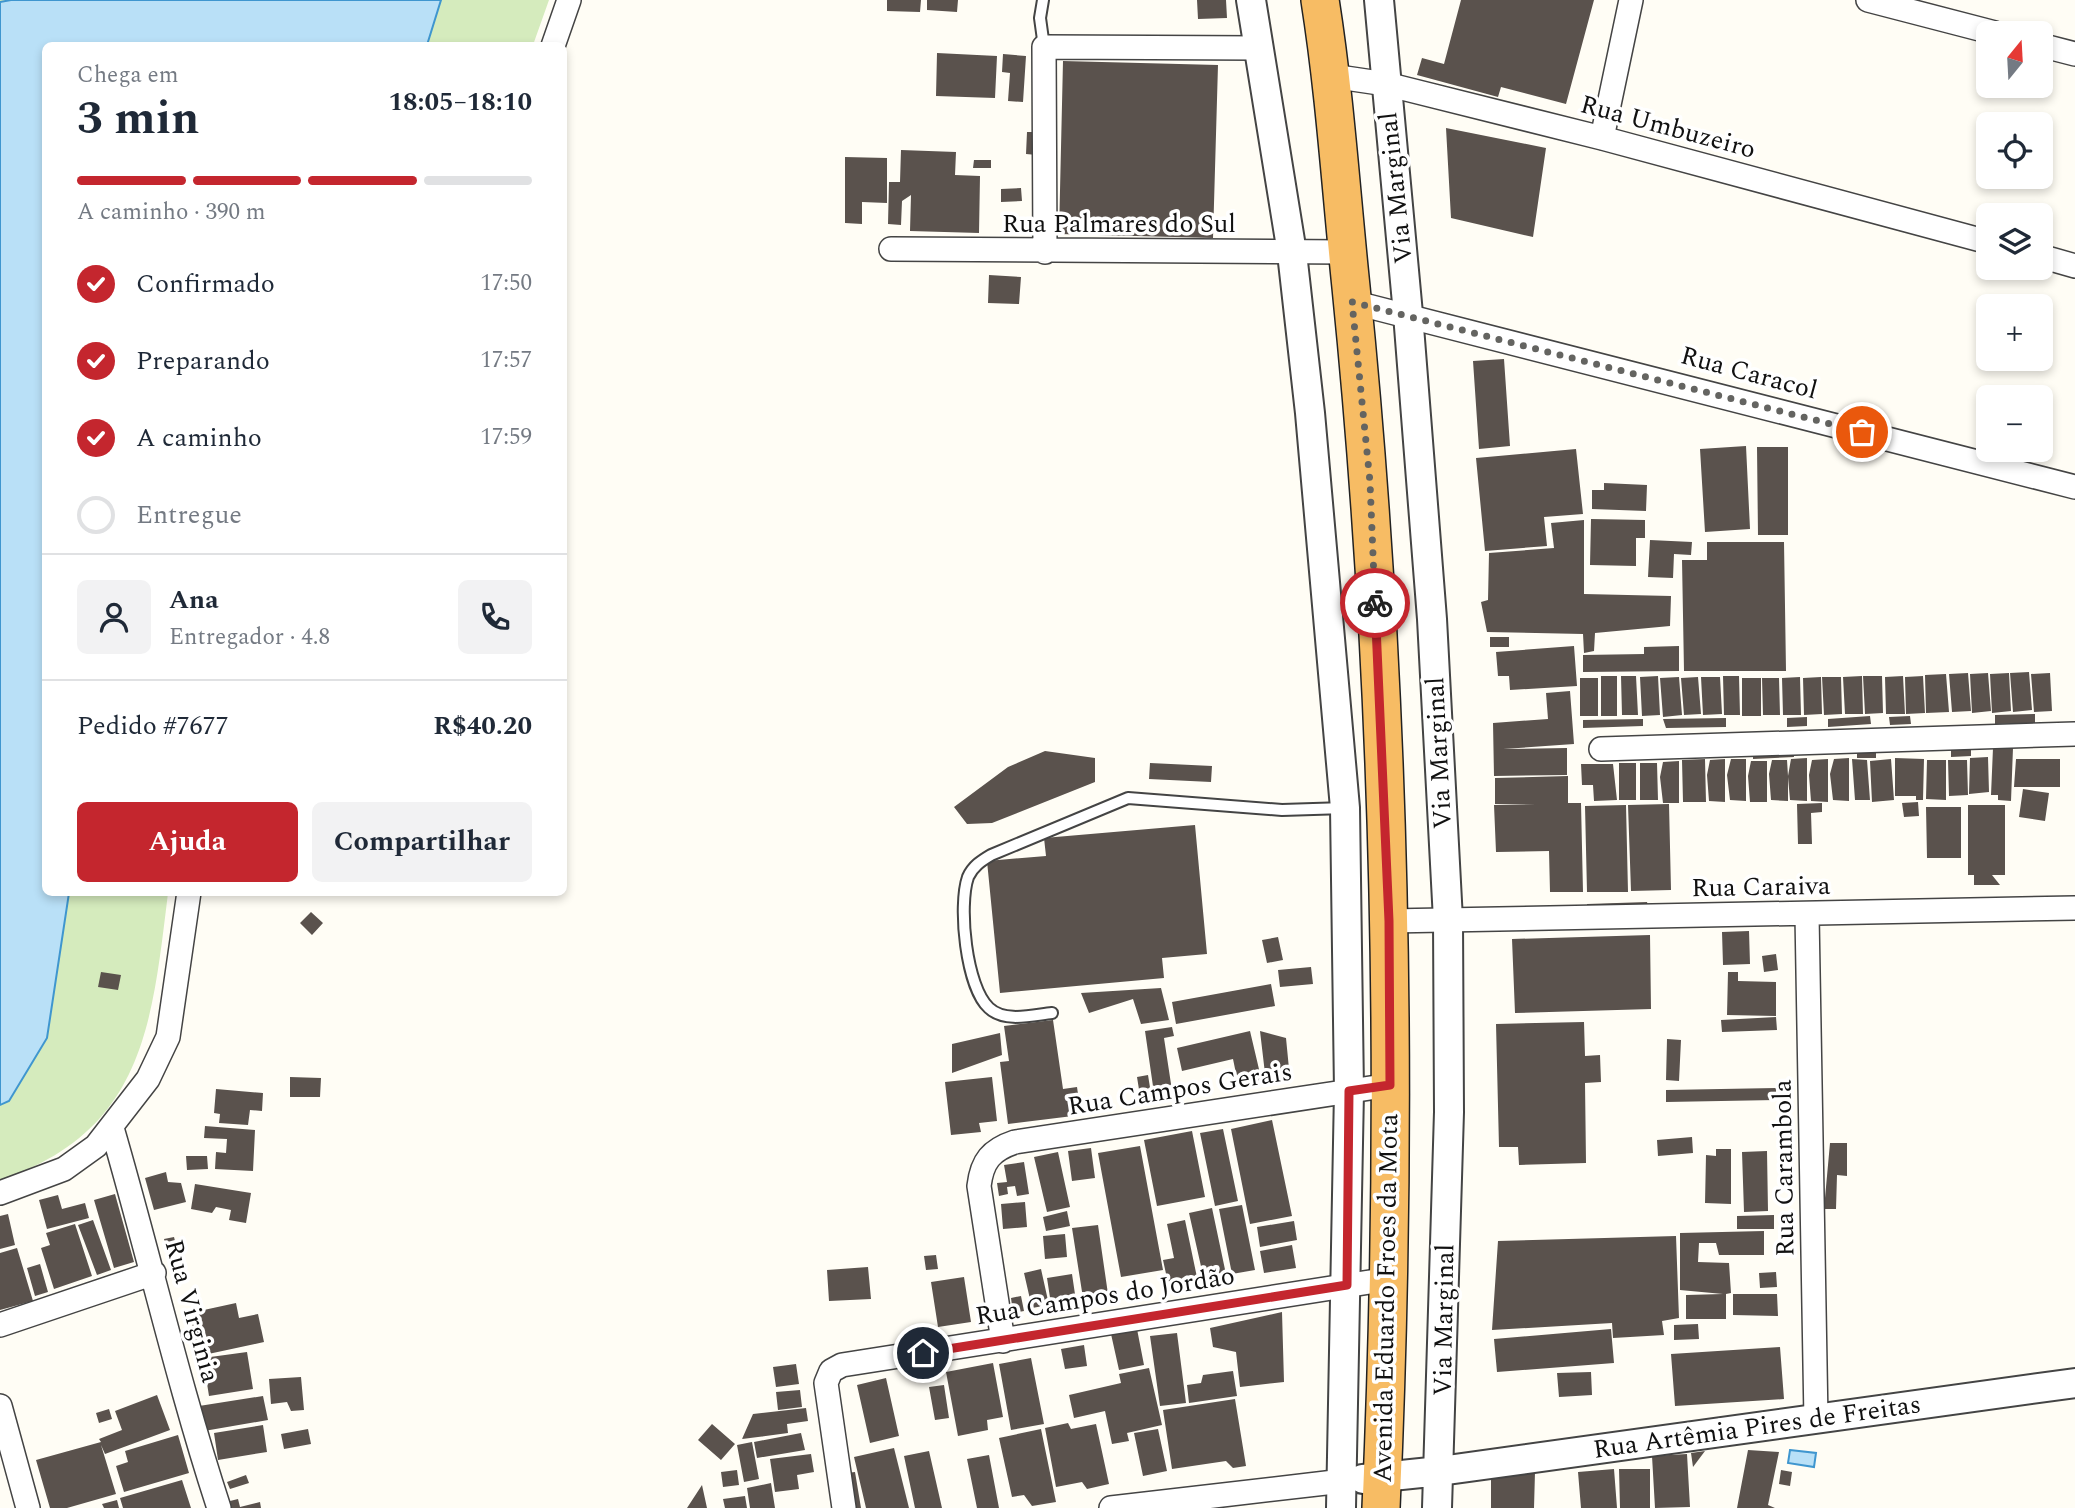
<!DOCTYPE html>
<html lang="pt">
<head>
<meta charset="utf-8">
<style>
  body { margin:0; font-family:Spectral,serif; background:#f2f2f3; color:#1f2937; height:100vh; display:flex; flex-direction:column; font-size:26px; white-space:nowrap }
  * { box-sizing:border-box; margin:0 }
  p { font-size:23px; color:#747a83 }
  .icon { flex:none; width:38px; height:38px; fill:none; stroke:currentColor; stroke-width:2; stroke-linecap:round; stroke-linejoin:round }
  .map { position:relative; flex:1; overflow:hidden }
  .panel { position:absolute; left:42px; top:42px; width:525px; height:854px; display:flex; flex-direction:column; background:#fff; border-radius:10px; box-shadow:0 4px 10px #0003 }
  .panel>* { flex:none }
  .needle { width:46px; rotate:18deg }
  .controls { position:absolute; left:1976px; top:21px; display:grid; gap:14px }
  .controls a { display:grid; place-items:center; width:77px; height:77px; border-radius:10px; background:#fff; box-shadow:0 4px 10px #0003; font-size:35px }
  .pin { position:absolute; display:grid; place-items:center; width:60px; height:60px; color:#fff; margin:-30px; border:4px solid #fff; border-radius:50%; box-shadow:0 2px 7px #0007 }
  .courier { position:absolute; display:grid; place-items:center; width:70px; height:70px; margin:-35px; border:5px solid #c4262e; border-radius:50%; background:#fff; color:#222; box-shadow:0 2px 9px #0007 }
  .headline em { font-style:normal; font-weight:700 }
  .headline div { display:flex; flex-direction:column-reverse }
  .headline { display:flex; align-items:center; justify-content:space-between; height:119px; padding:0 35px }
  h1 { font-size:46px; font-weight:700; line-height:52px }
  .bar { display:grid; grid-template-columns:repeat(4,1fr); gap:10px 7px; align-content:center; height:84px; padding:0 35px }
  .bar i { height:9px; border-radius:5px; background:#e0e1e3 }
  .bar .current { background:#c4262e }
  .bar p { grid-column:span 4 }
  .line { display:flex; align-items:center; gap:18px; padding:0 35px; border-top:2px solid #e0e1e3 }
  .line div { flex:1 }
  .round { display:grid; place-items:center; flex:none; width:74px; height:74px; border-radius:10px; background:#f2f2f3 }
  ol { padding:0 35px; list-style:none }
  li { display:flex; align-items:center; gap:21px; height:77px }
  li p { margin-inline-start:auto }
  li .icon { padding:7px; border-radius:50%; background:#c4262e; color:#fff; stroke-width:4 }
  li:last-child { color:#747a83 }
  li i { width:38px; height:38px; border:4px solid #e0e1e3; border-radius:50% }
  .action { display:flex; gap:14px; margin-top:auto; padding:14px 35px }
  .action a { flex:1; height:80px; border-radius:10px; background:#c4262e; color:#fff; font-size:28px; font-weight:700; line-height:80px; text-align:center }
  .action a+a { background:#f2f2f3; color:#1f2937 }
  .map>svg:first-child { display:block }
  .green { fill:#d5ebbd }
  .water { fill:#b9e0f7; stroke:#3f96cf; stroke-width:2 }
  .building { fill:#5a524d }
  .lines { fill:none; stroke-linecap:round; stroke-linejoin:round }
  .service-casing { stroke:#444; stroke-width:14 }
  .minor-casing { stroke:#444; stroke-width:26 }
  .tertiary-casing { stroke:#444; stroke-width:32 }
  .trunk-casing { stroke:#222; stroke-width:40 }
  .service { stroke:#fff; stroke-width:10 }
  .minor { stroke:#fff; stroke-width:23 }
  .tertiary { stroke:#fff; stroke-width:28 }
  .trunk { stroke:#f7bc64; stroke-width:37 }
  .done { stroke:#646461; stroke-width:7; stroke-dasharray:0 12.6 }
  .route { stroke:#c4262e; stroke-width:9 }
  .labels { text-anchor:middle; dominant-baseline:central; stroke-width:7; stroke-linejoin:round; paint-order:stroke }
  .street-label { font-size:26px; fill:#111; stroke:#fff }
</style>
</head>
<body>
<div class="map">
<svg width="2075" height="1508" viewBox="0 0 2075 1508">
  <rect width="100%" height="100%" fill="#fffdf5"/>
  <path class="green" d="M0,0h549l-16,45 -487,1v846l122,1c-16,131 -24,239 -168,287z"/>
  <path class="water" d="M11,0h430l-14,45 -381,1v846l23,1 -22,145 -38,63 -9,4v-1103z
    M1790,1450l26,3 -2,14 -26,-4z"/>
  <path class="building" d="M887,0h34l-1,12 -33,-1z
    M927,0h31l-1,12 -30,-2z
    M1197,0h29l1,18 -29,1z
    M1461,0h133l-28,104 -65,-17 -3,10 -81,-22 5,-17 22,6z
    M937,53l60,3 -2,42 -59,-2z
    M1003,54l23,2 -3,46 -15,-1 2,-28 -8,-1z
    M1063,61l155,4 -5,173 -154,-4z
    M1446,128l100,20 -13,89 -82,-19z
    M1027,132h11l-1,23 -11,-1z
    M901,150l55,2 -1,23 25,1 -1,57 -69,-2 1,-36 -9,6 -1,24 -13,-1 1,-42h11z
    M845,157l42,1v45l-25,-1v22l-17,-1z
    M974,160h17v8h-18z
    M1021,188l1,13 -21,1v-13z
    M989,275l32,2 -2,27 -31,-1z
    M1504,359l6,87 -31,3 -6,-88z
    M1746,446l4,83 -45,3 -5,-83z
    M1757,447h31v88h-30z
    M1576,449l7,65 -39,3 3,29 -62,5 -9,-93z
    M1604,483l43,2 -1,26 -54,-2v-19h12z
    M1591,519l54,1v18h-9v28l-46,-1z
    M1584,520v74l87,2 -1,30 -75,7 -1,18 -10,2 -1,-19 -96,-2 -6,-30 7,-2 1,-47 65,-5 -3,-25z
    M1650,540l42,2 -1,13 -17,-1 -1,24 -25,-1z
    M1707,542h77l2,129h-102l-2,-111h25z
    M1490,637h19v10h-19z
    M1574,646l3,40 -67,4 -1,-14h-11l-2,-24z
    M1679,646v25l-96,1v-17l61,-1v-7z
    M2029,672l3,38 -19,2 -3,-39z
    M1968,673l3,38 -19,1 -3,-38z
    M1988,673l3,38 -19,2 -2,-39z
    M2009,673l2,38 -19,2 -2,-39z
    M2050,673l2,38 -18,1 -3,-38z
    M1946,674l3,38 -23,1 -1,-38z
    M1601,676h16v40h-16z
    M1621,676h15l2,39h-16z
    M1658,676l2,39 -18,1 -2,-39z
    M1723,676h16l1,39h-16z
    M1862,676l1,38h-18l-2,-37z
    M1863,676h19l1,37 -18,1z
    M1903,676l2,38h-19l-1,-37z
    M1923,676l2,37 -19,1 -1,-37z
    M1679,677l3,38 -19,2 -3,-39z
    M1698,677l3,37 -17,1 -3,-37z
    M1701,677h19l2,37 -19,1z
    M1800,677l1,38h-18l-1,-37z
    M1821,677l1,37 -18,1 -1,-37z
    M1822,677h19l1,37 -18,1z
    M1580,678h18v38h-18z
    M1742,678h19v38h-19z
    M1762,678h17l1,37h-17z
    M1570,691l4,53 -71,5 64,-1v27l-73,1 -1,-53 55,-4 -2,-26z
    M2035,714v9l-40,1v-9z
    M1870,716l1,8 -43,3v-8z
    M1910,716l1,8 -21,1 -1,-8z
    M1807,717v9l-20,1v-9z
    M1726,718v9l-60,1 -3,-9z
    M1643,719v7l-60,2v-8z
    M1951,747h20v9l-20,1z
    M1793,748l1,9 -41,2v-8z
    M1993,748h20l-2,53 -13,-1v-5h-7z
    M1857,749h19v9h-19z
    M1045,751l50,7v24l-103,41 -25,1 -13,-17 54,-40z
    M1988,757l1,35 -20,2 1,-36z
    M1807,758v43l-17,-1 -2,-23v24l-17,-1 -2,-26 3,-14h15l1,16 3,-17z
    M1849,758v43l-16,-1 -3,-26 4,-15z
    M1895,758l29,1 -1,41h-7v-4h-21z
    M1705,759l1,43h-23l-1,-42z
    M1725,759v43l-16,-1 -2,-26 3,-15z
    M1731,759h15v42l-16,-1 -3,-25z
    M1828,759v43l-17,-1 -2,-26 3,-15z
    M1852,759l15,1 3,40h-15z
    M1891,759l3,41 -22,2 -2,-41z
    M2016,759h44v28h-46z
    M1927,760h19v40l-20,-1z
    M1948,760h19l1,35 -19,1z
    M1679,761v42h-16l-3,-26 3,-15z
    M1751,761h16v41h-17l-2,-26z
    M1150,763l62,3 -1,16 -62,-3z
    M1619,763h17v37h-17z
    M1640,763h17l1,37h-18z
    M1581,764h32l4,36 -23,1 -1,-16h-11z
    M1568,776v27h13l2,89h-33l-1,-41 -53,1 -2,-47 42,-1h-41v-26z
    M2023,789l26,4 -4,28 -26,-4z
    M1918,802l1,14 -15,1 -2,-14z
    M1822,803v9l-11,1 1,31h-14l-1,-40z
    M1669,804l2,86 -40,1 -3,-86z
    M1626,805l2,87h-41l-2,-86z
    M1968,805h37v70h-13l8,10h-26v-10h-6z
    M1926,807h35v51h-34z
    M1195,825l12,129 -45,4 2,20 -164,15 -13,-132 59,-5 -2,-18z
    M1647,902l3,11 -63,1v-10z
    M311,912l12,11 -11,12 -12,-12z
    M1749,931l1,33 -27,1 -1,-33z
    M1650,935l1,74 -136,4 -3,-74z
    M1278,937l5,23 -16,3 -5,-23z
    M1776,954l2,16 -14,2 -2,-16z
    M1311,967l2,17 -33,3 -2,-17z
    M101,972l20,3 -3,15 -20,-3z
    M1728,972h10v9l38,1v34l-49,-1z
    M1271,984l4,22 -99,18 -4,-22z
    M1161,988l8,32 -28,4 -8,-25 -44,14 -8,-20z
    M1776,1017l1,13 -55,2 -1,-12z
    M1053,1020l10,69 14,-2 4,28 -73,9 -8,-62 9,-1 -5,-35z
    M1584,1022l1,34 15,-1 1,27 -16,1 1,80 -67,2 -1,-18h-19l-3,-123z
    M1172,1027l2,9 -10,2 9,59 -18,3 -10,-69z
    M1250,1031l12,51 -23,6 -6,-29 -51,12 -5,-23z
    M1260,1031l26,7 4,41 -24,3z
    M1000,1033l2,22 -50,18v-29z
    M1667,1039l14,1 -2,41 -13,-1z
    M1148,1075l4,25 -11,2 -4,-25z
    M290,1077l31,1 -1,19h-30z
    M992,1077l5,44 -18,2 2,9 -30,3 -6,-53z
    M1776,1088v12l-110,2v-12z
    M216,1089l47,4 -1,18 -12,-1 -2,15 -29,-2 1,-9 -6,-1z
    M1272,1120l20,96 -42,8 -19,-95z
    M205,1126l50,4 -2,41 -38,-2 1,-17 10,1 1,-14 -23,-1z
    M1223,1129l15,72 -23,5 -15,-73z
    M1192,1131l13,66 -48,9 -13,-66z
    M1692,1137l1,16 -35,3 -1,-16z
    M1830,1143h17v33l-10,-1 -1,34h-12z
    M1140,1146l23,124 -42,7 -23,-124z
    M1091,1148l4,30 -23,3 -4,-30z
    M1716,1149h15v55l-26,-1 1,-48 10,1z
    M1767,1151l1,60 -24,1 -2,-60z
    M1058,1152l12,55 -23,5 -13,-55z
    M186,1156h21l1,13 -21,1z
    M1024,1162l5,32 -12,2 -2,-10 -8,1 1,7 -9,2 -2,-13 10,-1 -3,-17z
    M166,1172l2,10 13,1 5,19 -32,8 -9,-32z
    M195,1184l56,9 -5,30 -17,-3 2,-10 -15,-3 -4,6 -21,-4z
    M115,1194l19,68 -20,6 -20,-68z
    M58,1195l4,14 23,-6 4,15 -42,11 -8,-29z
    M1025,1202l2,25 -24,2 -2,-25z
    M1242,1205l13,65 -23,4 -13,-65z
    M1212,1208l15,71 -22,5 -16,-71z
    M1067,1211l3,15 -24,5 -3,-14z
    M8,1214l7,31 -15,4v-33z
    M1774,1215v14h-37v-13z
    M93,1220l18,50 -14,5 -19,-50z
    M1185,1220l14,67 -29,5 -7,-32 11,-2 -7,-34z
    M1294,1221l3,19 -37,7 -3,-20z
    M75,1224l17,52 -38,13 -13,-41 9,-3 -4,-12z
    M1098,1225l10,69 -25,4 -11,-70z
    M1764,1231v24h-45l-3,-12h-17l-1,19 31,1 2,30 -5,1v25h-40v-24l37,-1 -43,-4v-57z
    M1065,1234l2,23 -22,2 -2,-23z
    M1676,1236l3,82 -17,3 2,14 -51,3 -1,-15 -120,7 6,-89z
    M174,1237l2,8 -10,2 -2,-8z
    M1292,1245l4,23 -32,5 -4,-22z
    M17,1248l16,53 -33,9v-57z
    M936,1255l2,14 -12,1 -2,-14z
    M40,1264l8,28 -13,4 -8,-28z
    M868,1267l3,32 -42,2 -2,-31z
    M1041,1269l8,36 -17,3 -8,-35z
    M1776,1272l1,15 -17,1 -1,-15z
    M1072,1274l4,27 -25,3 -4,-26z
    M964,1277l7,45 -33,5 -7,-45z
    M1733,1294h44l1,22 -45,-1z
    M1021,1296l3,15 -11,2 -2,-15z
    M236,1303l3,15 19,-4 6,28 -65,14 -9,-43z
    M1282,1312l2,70 -44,5 -4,-35 -23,-5 -3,-19z
    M1698,1324l1,15 -25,1v-15z
    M1137,1329l7,36 -25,5 -8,-36z
    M1611,1329l3,34 -117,9 -3,-33z
    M1177,1333l9,70 -26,3 -10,-70z
    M1084,1345l3,21 -22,3 -4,-20z
    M1780,1347l4,52 -109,7 -4,-52z
    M247,1352l6,37 -44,7 -6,-38z
    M1031,1358l13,66 -33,6 -12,-66z
    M993,1363l10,54 -16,3 1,10 -30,6 -12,-64z
    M796,1364l3,20 -23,3 -3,-20z
    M1149,1368l13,57 -35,8 2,8 -17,3 -7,-33 -31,7 -5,-23 52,-12 -2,-9z
    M1233,1371l4,25 -48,7 -2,-18 14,-2 2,-8z
    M1591,1372l1,23 -33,2 -2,-24z
    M301,1377l3,33 -13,1 -4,-9 -16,2 -2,-25z
    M886,1378l13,58 -29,7 -13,-58z
    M944,1385l5,33 -14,2 -6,-33z
    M800,1390l2,17 -24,3 -2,-18z
    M157,1395l13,35 -65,24 -4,-9 15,49 -49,14h-17l-14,-48 65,-18 -2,-3 23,-9 -7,-19z
    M263,1396l5,24 -64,11 -5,-25z
    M1235,1399l11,67 -13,2 -7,-7 -54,8 -9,-59z
    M806,1408l2,13 -21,3 1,9 -46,6 11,-25z
    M109,1409l3,10 -13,4 -3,-10z
    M1068,1423l3,6 25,-5 13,60 -22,5 -5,-7 -26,5 -11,-59z
    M712,1424l23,20 -14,16 -23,-20z
    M263,1425l4,27 -49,8 -4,-27z
    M308,1429l3,15 -27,5 -3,-15z
    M1041,1429l15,73 -24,4 -8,-11 -12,2 -13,-59z
    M1158,1429l9,42 -24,5 -9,-43z
    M801,1433l4,17 -48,8 -3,-16z
    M178,1435l11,38 -65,19 -8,-26 12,-4 -3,-11z
    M752,1442l7,37 -15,3 -7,-37z
    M894,1448l15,60h-43l-12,-51z
    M1748,1450l31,2 -11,53 7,3h-38z
    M929,1451l13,57h-27l-11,-52z
    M1705,1451l-12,16 -2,-14z
    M811,1454l3,18 -17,3 2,14 -24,3 -5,-33z
    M1687,1454l3,53 -35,1 -3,-52z
    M989,1455l10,53h-22l-10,-49z
    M1614,1469l3,39h-36l-3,-36z
    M1619,1469h31v39h-30z
    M737,1470l2,15 -16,2 -2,-15z
    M1781,1470l11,2 -2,14 -11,-2z
    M1491,1471l44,1 -1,36h-43z
    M855,1472l6,36h-9l-6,-35z
    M246,1475l3,8 -19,6 -3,-7z
    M182,1480l9,28h-68l-3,-10z
    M771,1483l4,25h-25l-3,-20z
    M702,1485l5,23h-20z
    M745,1496l2,12h-22l-2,-9z
    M238,1499l2,8 20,-5 1,6h-30l-1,-7z
    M117,1500l2,8h-15l-2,-4z"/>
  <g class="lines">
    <g class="service-casing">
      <path id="service" d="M1043,0l-3,18 4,29
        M1052,1013c-19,2 -47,10 -63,-5 -23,-21 -31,-102 -21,-131 5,-11 13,-16 23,-22l137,-57 154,12 63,-2"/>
    </g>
    <g class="minor-casing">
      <path id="minor" d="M1868,0l127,33
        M2040,45l35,9
        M553,46l16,-46
        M1332,76l54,8 216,54 386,104
        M1602,138l29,-138
        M891,249l456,3
        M1045,252l-1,-205 215,1
        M2040,256l35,10
        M1352,302l723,185
        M1601,749l474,-15
        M1807,915l9,505
        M1389,921l686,-13
        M112,1128c37,127 66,255 107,380
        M0,1193l64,-24 32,-23 52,-67 20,-42 21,-145
        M0,1325l154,-52
        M1003,1341l-24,-155c3,-25 12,-36 36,-44l375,-57
        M0,1406l28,102
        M844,1508l-18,-125 5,-12 11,-6 547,-86
        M1111,1508l232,-27"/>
    </g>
    <g class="tertiary-casing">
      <path id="tertiary" d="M1251,0l41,253 18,160 35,395 4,283 -8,417
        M1379,0l29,314 24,305 16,301 1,192 -12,396
        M1363,1479l77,-8 635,-88"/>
    </g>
    <g class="trunk-casing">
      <path id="trunk" d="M1320,0c15,95 21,191 31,287 41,405 48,814 30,1221"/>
    </g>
    <use href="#service" class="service"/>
    <use href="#minor" class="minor"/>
    <use href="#tertiary" class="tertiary"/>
    <use href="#trunk" class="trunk"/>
  </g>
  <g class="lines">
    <path class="done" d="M1375,603l-5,-121 -18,-180 510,130"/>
    <path class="route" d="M923,1353l424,-68 2,-194 41,-6 -1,-164 -14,-318"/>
  </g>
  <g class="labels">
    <g class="street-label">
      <text transform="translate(1668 127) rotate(15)">Rua Umbuzeiro</text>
      <text transform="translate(1396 188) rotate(-96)">Via Marginal</text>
      <text x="1119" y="224">Rua Palmares do Sul</text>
      <text transform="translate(1749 373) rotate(15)">Rua Caracol</text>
      <text transform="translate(1439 753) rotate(-93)">Via Marginal</text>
      <text transform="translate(1761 887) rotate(-1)">Rua Caraiva</text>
      <text transform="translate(1180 1089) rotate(-9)">Rua Campos Gerais</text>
      <text transform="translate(1784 1168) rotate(-91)">Rua Carambola</text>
      <text transform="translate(1105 1296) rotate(-9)">Rua Campos do Jordão</text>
      <text transform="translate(1386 1298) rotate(-89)">Avenida Eduardo Froes da Mota</text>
      <text transform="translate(192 1311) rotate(75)">Rua Virginia</text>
      <text transform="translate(1444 1320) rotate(-89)">Via Marginal</text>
      <text transform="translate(1757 1427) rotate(-8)">Rua Artêmia Pires de Freitas</text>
    </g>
  </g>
</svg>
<div class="controls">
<a><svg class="needle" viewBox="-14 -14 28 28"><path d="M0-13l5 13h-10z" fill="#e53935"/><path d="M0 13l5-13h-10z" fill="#747a83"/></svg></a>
<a><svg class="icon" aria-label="locate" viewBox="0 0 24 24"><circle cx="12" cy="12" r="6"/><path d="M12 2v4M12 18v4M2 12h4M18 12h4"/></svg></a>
<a><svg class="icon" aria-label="layers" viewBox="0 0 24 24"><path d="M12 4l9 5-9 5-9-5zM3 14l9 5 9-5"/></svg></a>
<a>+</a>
<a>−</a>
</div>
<div class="pin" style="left:1862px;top:432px;background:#ea580c"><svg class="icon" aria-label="bag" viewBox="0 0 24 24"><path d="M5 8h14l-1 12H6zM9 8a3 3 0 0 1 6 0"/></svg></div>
<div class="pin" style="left:923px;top:1353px;background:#1f2937"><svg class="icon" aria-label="home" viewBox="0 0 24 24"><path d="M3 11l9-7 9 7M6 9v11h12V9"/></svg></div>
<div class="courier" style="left:1375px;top:603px"><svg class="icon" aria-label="bike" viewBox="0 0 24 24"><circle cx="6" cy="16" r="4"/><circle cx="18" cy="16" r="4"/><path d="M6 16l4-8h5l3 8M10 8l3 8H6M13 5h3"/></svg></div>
<section class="panel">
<div class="headline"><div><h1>3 min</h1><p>Chega em</p></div><em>18:05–18:10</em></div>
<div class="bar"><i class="current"></i><i class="current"></i><i class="current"></i><i></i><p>A caminho · 390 m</p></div>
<ol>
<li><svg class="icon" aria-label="check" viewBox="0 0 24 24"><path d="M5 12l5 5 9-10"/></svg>Confirmado<p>17:50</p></li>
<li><svg class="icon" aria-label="check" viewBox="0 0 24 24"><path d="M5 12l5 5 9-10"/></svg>Preparando<p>17:57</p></li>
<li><svg class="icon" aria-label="check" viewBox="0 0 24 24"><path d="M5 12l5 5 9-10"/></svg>A caminho<p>17:59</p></li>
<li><i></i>Entregue</li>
</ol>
<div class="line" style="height:126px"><a class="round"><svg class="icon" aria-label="person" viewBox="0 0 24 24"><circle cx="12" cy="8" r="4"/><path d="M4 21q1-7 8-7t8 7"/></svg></a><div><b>Ana</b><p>Entregador · 4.8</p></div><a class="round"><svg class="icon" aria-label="phone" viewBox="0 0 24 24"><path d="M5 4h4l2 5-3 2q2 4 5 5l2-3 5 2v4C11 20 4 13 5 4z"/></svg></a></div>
<div class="line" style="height:91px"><div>Pedido #7677</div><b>R$40.20</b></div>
<div class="action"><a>Ajuda</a><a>Compartilhar</a></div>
</section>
</div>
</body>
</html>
